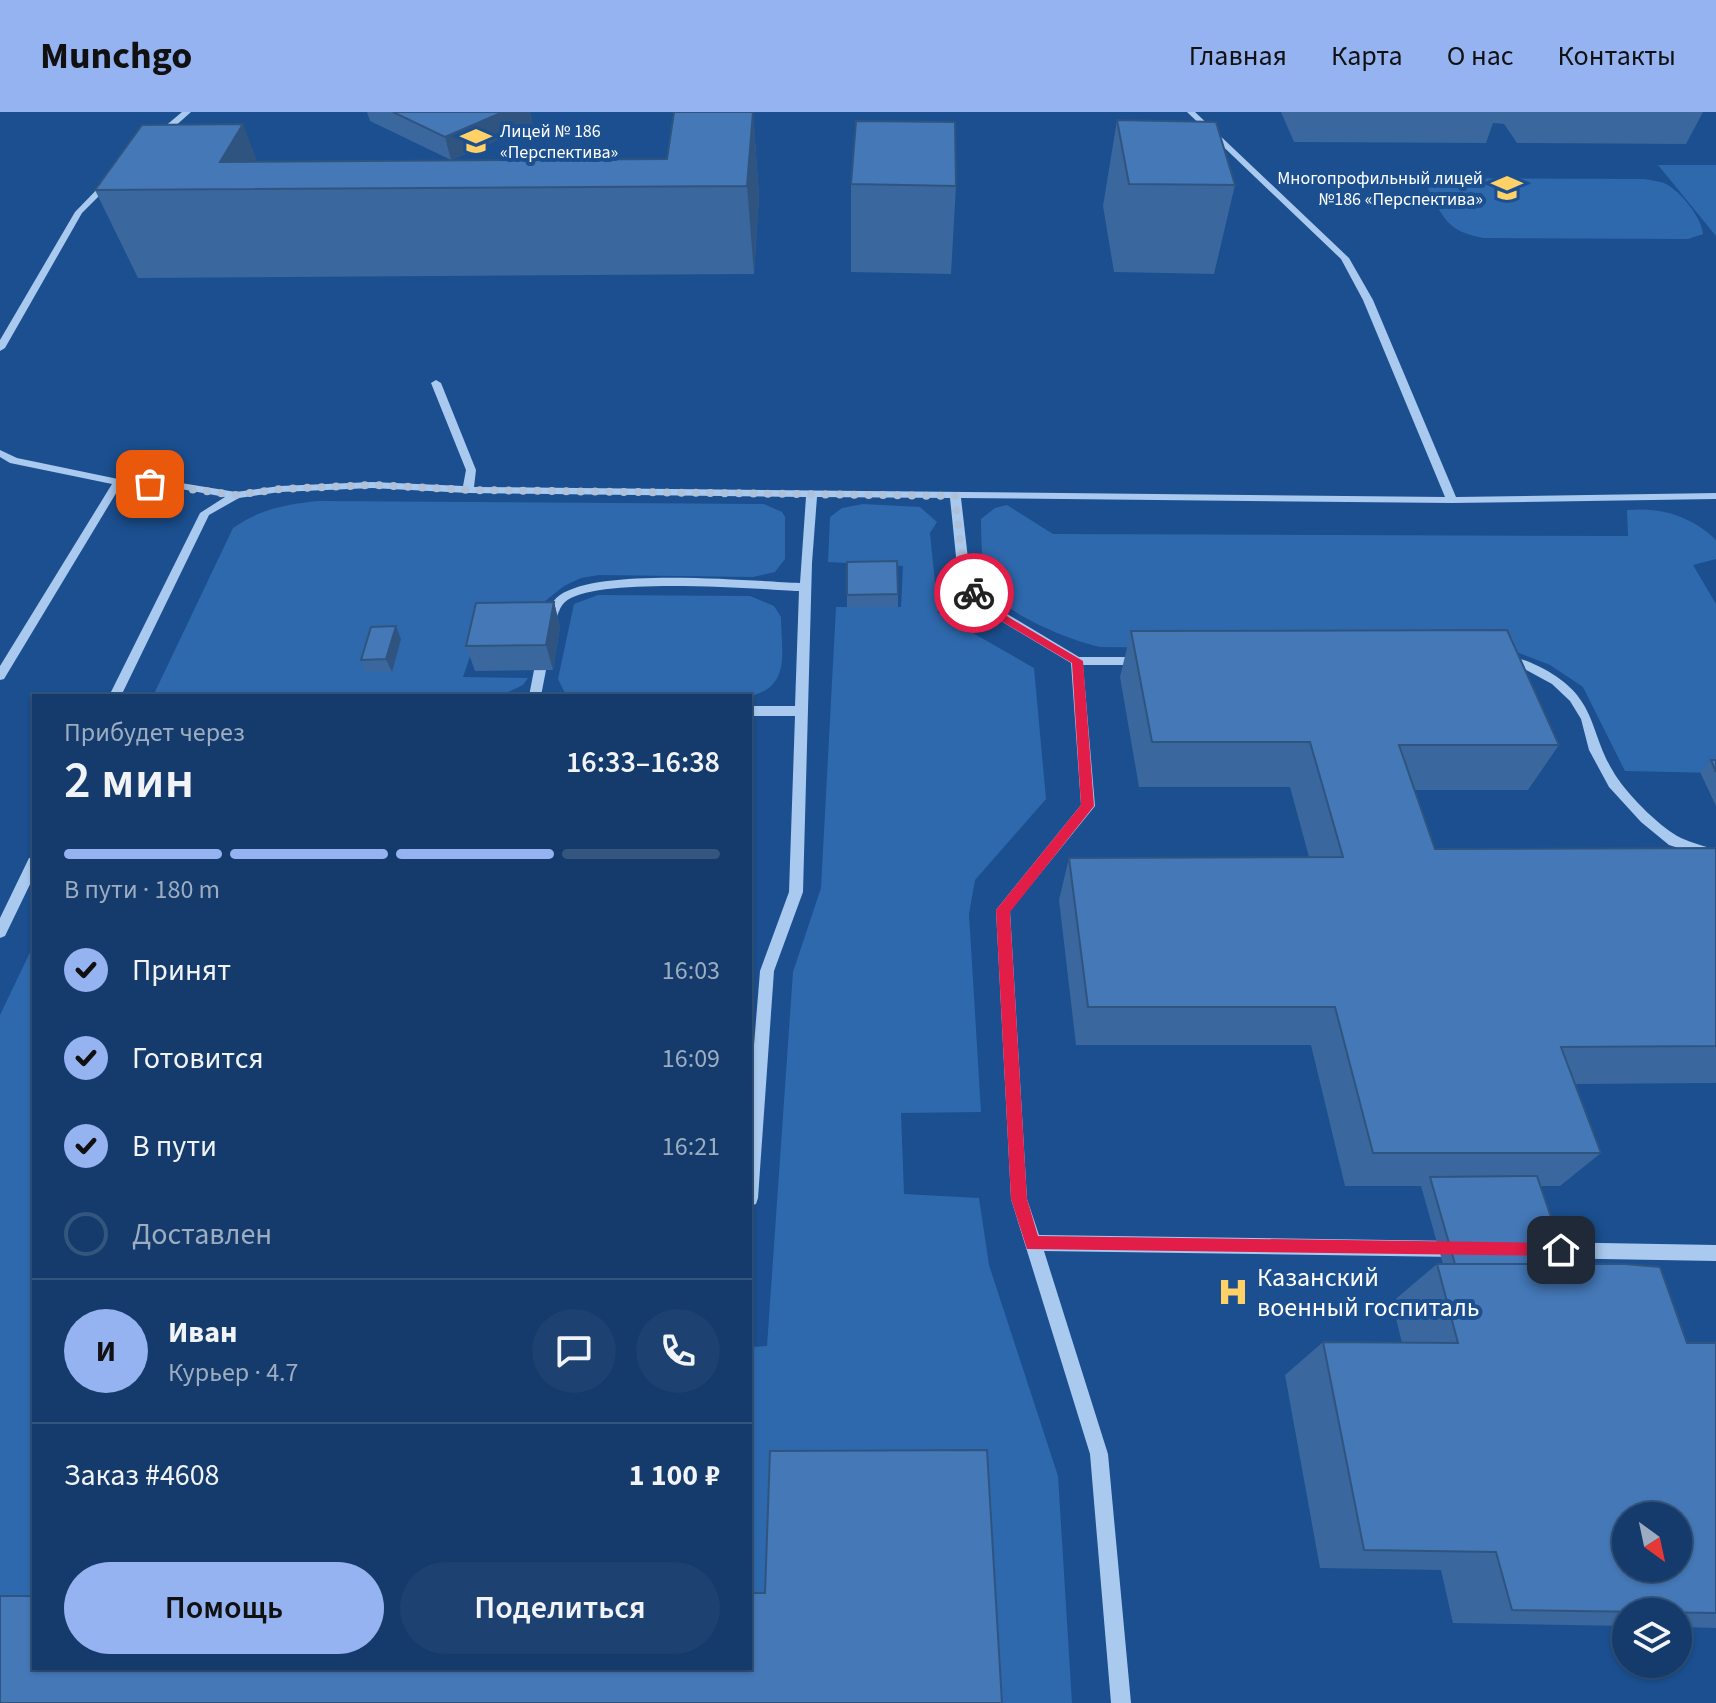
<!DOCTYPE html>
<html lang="ru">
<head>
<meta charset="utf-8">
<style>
  body { margin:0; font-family:"Source Sans 3",sans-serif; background:#1d4271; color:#f1f3f6; height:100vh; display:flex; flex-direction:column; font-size:30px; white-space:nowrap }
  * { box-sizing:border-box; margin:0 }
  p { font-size:26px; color:#9dadc1 }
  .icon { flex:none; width:44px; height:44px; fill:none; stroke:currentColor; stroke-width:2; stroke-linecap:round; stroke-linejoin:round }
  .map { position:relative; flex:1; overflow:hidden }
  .sheet { position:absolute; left:32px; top:582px; width:720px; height:976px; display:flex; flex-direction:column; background:#143b6b; border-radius:0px; box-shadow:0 2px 6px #0004,0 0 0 2px #33557e }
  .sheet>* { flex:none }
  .needle { width:52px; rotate:147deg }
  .fabs { position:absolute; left:1612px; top:1390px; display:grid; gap:16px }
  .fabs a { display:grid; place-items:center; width:80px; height:80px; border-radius:50%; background:#143b6b; box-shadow:0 2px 6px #0004,0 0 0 2px #33557e; font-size:40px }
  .pin { position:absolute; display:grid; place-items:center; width:68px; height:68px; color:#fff; margin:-34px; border-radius:16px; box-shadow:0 4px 12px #0006 }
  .courier { position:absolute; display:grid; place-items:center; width:80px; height:80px; margin:-40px; border:6px solid #e11d48; border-radius:50%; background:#fff; color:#222; box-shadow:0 2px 10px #0007 }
  .summary em { font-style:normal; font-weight:600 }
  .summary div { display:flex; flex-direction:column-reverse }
  .summary { display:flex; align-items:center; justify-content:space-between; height:136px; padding:0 32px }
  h1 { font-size:52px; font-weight:600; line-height:60px }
  .bar { display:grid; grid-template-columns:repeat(4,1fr); gap:12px 8px; align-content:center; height:96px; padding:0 32px }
  .bar i { height:10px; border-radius:6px; background:#33557e }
  .bar .active { background:#95b2f1 }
  .bar p { grid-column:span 4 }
  .line { display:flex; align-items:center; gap:20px; padding:0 32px; border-top:2px solid #33557e }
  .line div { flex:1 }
  .round { display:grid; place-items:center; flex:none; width:84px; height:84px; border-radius:42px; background:#1d4271 }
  ol { padding:0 32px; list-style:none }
  li { display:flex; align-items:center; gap:24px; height:88px }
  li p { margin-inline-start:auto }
  li .icon { padding:8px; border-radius:50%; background:#95b2f1; color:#111; stroke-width:4 }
  li:last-child { color:#9dadc1 }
  li i { width:44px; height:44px; border:4px solid #33557e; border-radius:50% }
  .action { display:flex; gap:16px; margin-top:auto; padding:16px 32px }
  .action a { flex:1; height:92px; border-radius:48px; background:#95b2f1; color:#111; font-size:32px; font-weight:600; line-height:92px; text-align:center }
  .action a+a { background:#1d4271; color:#f1f3f6 }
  header { display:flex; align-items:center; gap:48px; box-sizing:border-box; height:112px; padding:0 40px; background:#95b2f1; color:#111 }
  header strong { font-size:38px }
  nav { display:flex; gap:44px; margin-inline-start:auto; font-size:28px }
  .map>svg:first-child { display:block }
  .green { fill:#2e69ad }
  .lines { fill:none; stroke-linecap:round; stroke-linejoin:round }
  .minor { fill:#a9c9ee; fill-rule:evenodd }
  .wall { fill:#3a679d }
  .shaded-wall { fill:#305480 }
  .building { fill:#4478b7; stroke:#305480; stroke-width:2; fill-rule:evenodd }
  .route { fill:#e11d48 }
  .done { stroke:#afc1d8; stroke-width:8; stroke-dasharray:0 14.4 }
  .labels { text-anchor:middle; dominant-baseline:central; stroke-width:8; stroke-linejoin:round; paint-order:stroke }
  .far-poi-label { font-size:18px; fill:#fff; stroke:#1b4f8f; text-anchor:start }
  .near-poi-label { font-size:26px; fill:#fff; stroke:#1b4f8f; text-anchor:start }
</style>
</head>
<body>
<header>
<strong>Munchgo</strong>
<nav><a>Главная</a><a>Карта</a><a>О нас</a><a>Контакты</a></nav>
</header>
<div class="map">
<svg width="1716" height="1591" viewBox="0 0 1716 1591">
  <rect width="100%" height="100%" fill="#1b4f8f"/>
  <path class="green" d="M1658,53h58v71z
    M1446,66l198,1c7,1 14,2 20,4 16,7 38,35 39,51l-15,5 -205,-1c-37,-7 -39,-20 -56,-51l4,-7z
    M317,389l447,3 18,8 3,5v42l-10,13 -22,5 -154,-2 -18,3 -17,8 -20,16 -4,6 -60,19 -17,50 65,1 -5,7 -23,11h-347l80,-168c27,-19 51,-23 84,-27z
    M863,392l57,3 17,15 -7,11 8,80 96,55 12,131 -71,81 -6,34 12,198 -80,1 3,81 75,4 10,67 69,211 14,227h-78l-223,-100h-21v-256l17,-1 26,-374 28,-84 15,-281h65l2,-41 -75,-4 2,-45 12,-9z
    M1007,393l46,29 575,2 -1,-26c34,-3 65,6 89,30v19l-23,6 23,39v169l-91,-2 -42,-84 -33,-22 -36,-14 -413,-4c-28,-5 -99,-34 -113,-60 -6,-11 -7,-54 -7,-68l14,-11z
    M598,483l152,1 24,10 7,11c0,33 11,70 -31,79h-178l-7,-3 -7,-14 16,-75z
    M34,832v660h-34v-589z"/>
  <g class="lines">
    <path class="minor" d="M182,0h9l-28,25h-6v-4z
      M1187,0h8l154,146 24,42 83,197 260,-4v6l-264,4 -491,-5 9,78 14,24 95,57h64l6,4 -6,4h-60l12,141 -85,105 17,288 12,36 417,6 6,2 2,6 -2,6 -6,2 -412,-6 64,203 23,249h-20l-21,-249 -79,-255 -15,-289 85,-105 -10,-142 -95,-57 -18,-30 -8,-78 -133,-1 -5,66 -9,329 -29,79 -16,227 -2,6 -6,2v-112l10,-123 29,-79 6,-176h-45v-10h45l4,-115c-42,-2 -206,-15 -234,11 -7,6 -9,20 -13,28l-4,1 -6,-4c5,-11 7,-25 18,-32 41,-28 186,-14 240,-12l6,-86 -338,-4 -96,-5 -92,4 -41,6 -30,17 -88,181h-12l91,-183 25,-16 -44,-8 -60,-4 -117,194 -4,1v-14l112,-182 -102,-21 -10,-6v-7l17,8 101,21 63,4 55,9 44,-6 92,-4 91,4 3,-16 -35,-87 5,-3 5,3 35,87 -2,17 971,10 -82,-197 -22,-41z
      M106,68l7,2 -31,31 -77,135 -5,3v-11l75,-128z
      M1504,545c17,0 26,5 40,12 57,31 43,65 74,110 12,18 44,50 63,59 11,5 24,8 35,12v10l-47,-15 -28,-23 -32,-35 -20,-37 -8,-31 -11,-18 -18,-17 -35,-19 -17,-1 -2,-3 2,-3z
      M540,554l6,4 -5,26h-12l5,-26z
      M34,745v19l-29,60 -5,2v-20l29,-60z
      M1544,1130l172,3v16l-172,-3 -6,-2 -2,-6 2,-6z"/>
  </g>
  <path class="wall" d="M367,0h163l3,13 -82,35 -81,-39z
    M753,0l6,84 -5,78 -616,4 -43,-88 162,-28 410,-3z
    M1281,0h422l-17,32 -169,-1 -13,-19 -11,-1 -7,20 -192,-1z
    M1117,8l118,65 -21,89 -100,-2 -11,-66z
    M851,72l105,2 -5,88 -100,-2z
    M847,450l51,32v13h-51z
    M554,490l6,25 -7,43 -78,1 -9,-25z
    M1131,519l428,114 -31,45h-114l21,59 281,-1v235l-141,1 26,69 -41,33h-20l27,78 120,79h29v285l-38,-1v-15h-52v14l-173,-3 -12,-53 -121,-2 -35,-193 38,-33 79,1 -10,-41 45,-38h6l-22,-78h-76l-34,-141h-235l-17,-145 10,-42 240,-1 -19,-70h-151l-19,-110z
    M401,527l-9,33h-26l-5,-12z
    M1711,648h5v46l-16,-34z"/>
  <path class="shaded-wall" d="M503,0h27l3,13 -82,35 -6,-23z
    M753,0l6,84 -5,78 -7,-88z
    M243,12l25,65 -48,-27z
    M554,490l6,25 -7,43 -7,-25z
    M396,514l5,13 -9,33 -6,-13z"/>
  <path class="building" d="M393,0h110l-58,25z
    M674,0h79l-6,74 -652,4 47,-65 101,-1 -23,38 447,-3z
    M1117,8l99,2 19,63 -106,-1z
    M856,9l99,1 1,64 -105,-2z
    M897,449l1,33 -51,1v-33z
    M554,490l-8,43 -80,1 10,-43z
    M396,514l-10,33 -25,1 10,-33z
    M1507,518l52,115h-160l36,104 281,-1v198l-155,1 40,106h-228l-38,-146h-247l-19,-149 274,-1 -33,-115h-158l-21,-111z
    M1711,648h5v12z
    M1537,1064l30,88h-112l-25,-87z
    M1437,1152h188l35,3 27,76h29v270l-204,-3 -16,-58 -132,-2 -41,-208 135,1zM1626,1404h52v52h-52z
    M987,1338l15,253h-1002v-107h34v72h716v-75h15l5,-142z"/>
  <path class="route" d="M974,478l10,11 26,17 73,43 11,145 -84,106 17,287 11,37 523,7 5,2v11l-539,-7 -16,-50 -15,-289 85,-105 -9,-142 -96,-57 -8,-13z"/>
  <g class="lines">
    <path class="done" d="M150,372l86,11 44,-6 92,-4 96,5 487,6 9,80 10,17"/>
  </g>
  <defs>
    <g id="school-bare" transform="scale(2.4)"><path d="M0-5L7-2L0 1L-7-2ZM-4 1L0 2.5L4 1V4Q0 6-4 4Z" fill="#ffd166" stroke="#1b4f8f" stroke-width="2.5" paint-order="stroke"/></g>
    <g id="hospital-bare" transform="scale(2.4)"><path d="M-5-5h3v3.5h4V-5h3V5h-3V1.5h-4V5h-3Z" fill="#ffd166" stroke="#1b4f8f" stroke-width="2.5" paint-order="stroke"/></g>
  </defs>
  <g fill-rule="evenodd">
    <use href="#school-bare" x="476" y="29"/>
    <use href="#school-bare" x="1507" y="76"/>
    <use href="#hospital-bare" x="1233" y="1180"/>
  </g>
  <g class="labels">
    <g class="far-poi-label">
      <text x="500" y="19">Лицей № 186<tspan x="500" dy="21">«Перспектива»</tspan></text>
      <text x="1483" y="66" text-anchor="end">Многопрофильный лицей<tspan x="1483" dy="21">№186 «Перспектива»</tspan></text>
    </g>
    <g class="near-poi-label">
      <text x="1257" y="1165">Казанский<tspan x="1257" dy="30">военный госпиталь</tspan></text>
    </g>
  </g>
</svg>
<div class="fabs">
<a><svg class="needle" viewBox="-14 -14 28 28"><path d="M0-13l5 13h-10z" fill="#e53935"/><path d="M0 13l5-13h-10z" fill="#9dadc1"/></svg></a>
<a><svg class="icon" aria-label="layers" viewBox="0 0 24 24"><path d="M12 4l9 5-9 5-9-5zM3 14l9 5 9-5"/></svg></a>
</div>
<div class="pin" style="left:150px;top:372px;background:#ea580c"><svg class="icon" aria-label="bag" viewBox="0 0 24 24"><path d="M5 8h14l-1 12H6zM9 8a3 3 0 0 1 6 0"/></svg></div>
<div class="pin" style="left:1561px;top:1138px;background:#1f2937"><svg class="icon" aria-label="home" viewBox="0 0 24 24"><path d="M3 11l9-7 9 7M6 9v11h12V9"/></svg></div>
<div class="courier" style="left:974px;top:481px"><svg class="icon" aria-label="bike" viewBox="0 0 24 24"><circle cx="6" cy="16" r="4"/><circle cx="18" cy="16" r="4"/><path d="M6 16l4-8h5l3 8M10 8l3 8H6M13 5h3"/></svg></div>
<section class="sheet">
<div class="summary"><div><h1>2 мин</h1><p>Прибудет через</p></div><em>16:33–16:38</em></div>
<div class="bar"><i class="active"></i><i class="active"></i><i class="active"></i><i></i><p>В пути · 180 m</p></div>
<ol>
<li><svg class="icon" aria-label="check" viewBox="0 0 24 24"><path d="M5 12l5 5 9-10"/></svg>Принят<p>16:03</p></li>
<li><svg class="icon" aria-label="check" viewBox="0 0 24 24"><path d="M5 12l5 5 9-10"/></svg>Готовится<p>16:09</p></li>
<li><svg class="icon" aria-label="check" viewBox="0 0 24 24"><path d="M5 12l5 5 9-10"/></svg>В пути<p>16:21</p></li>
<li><i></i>Доставлен</li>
</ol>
<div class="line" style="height:144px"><b class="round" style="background:#95b2f1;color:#111">И</b><div><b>Иван</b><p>Курьер · 4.7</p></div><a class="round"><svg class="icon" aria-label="chat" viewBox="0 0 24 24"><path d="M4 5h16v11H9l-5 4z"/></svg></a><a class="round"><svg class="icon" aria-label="phone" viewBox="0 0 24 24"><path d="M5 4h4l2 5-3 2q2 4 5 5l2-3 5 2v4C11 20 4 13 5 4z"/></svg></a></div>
<div class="line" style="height:104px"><div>Заказ #4608</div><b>1 100 ₽</b></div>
<div class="action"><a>Помощь</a><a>Поделиться</a></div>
</section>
</div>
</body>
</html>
